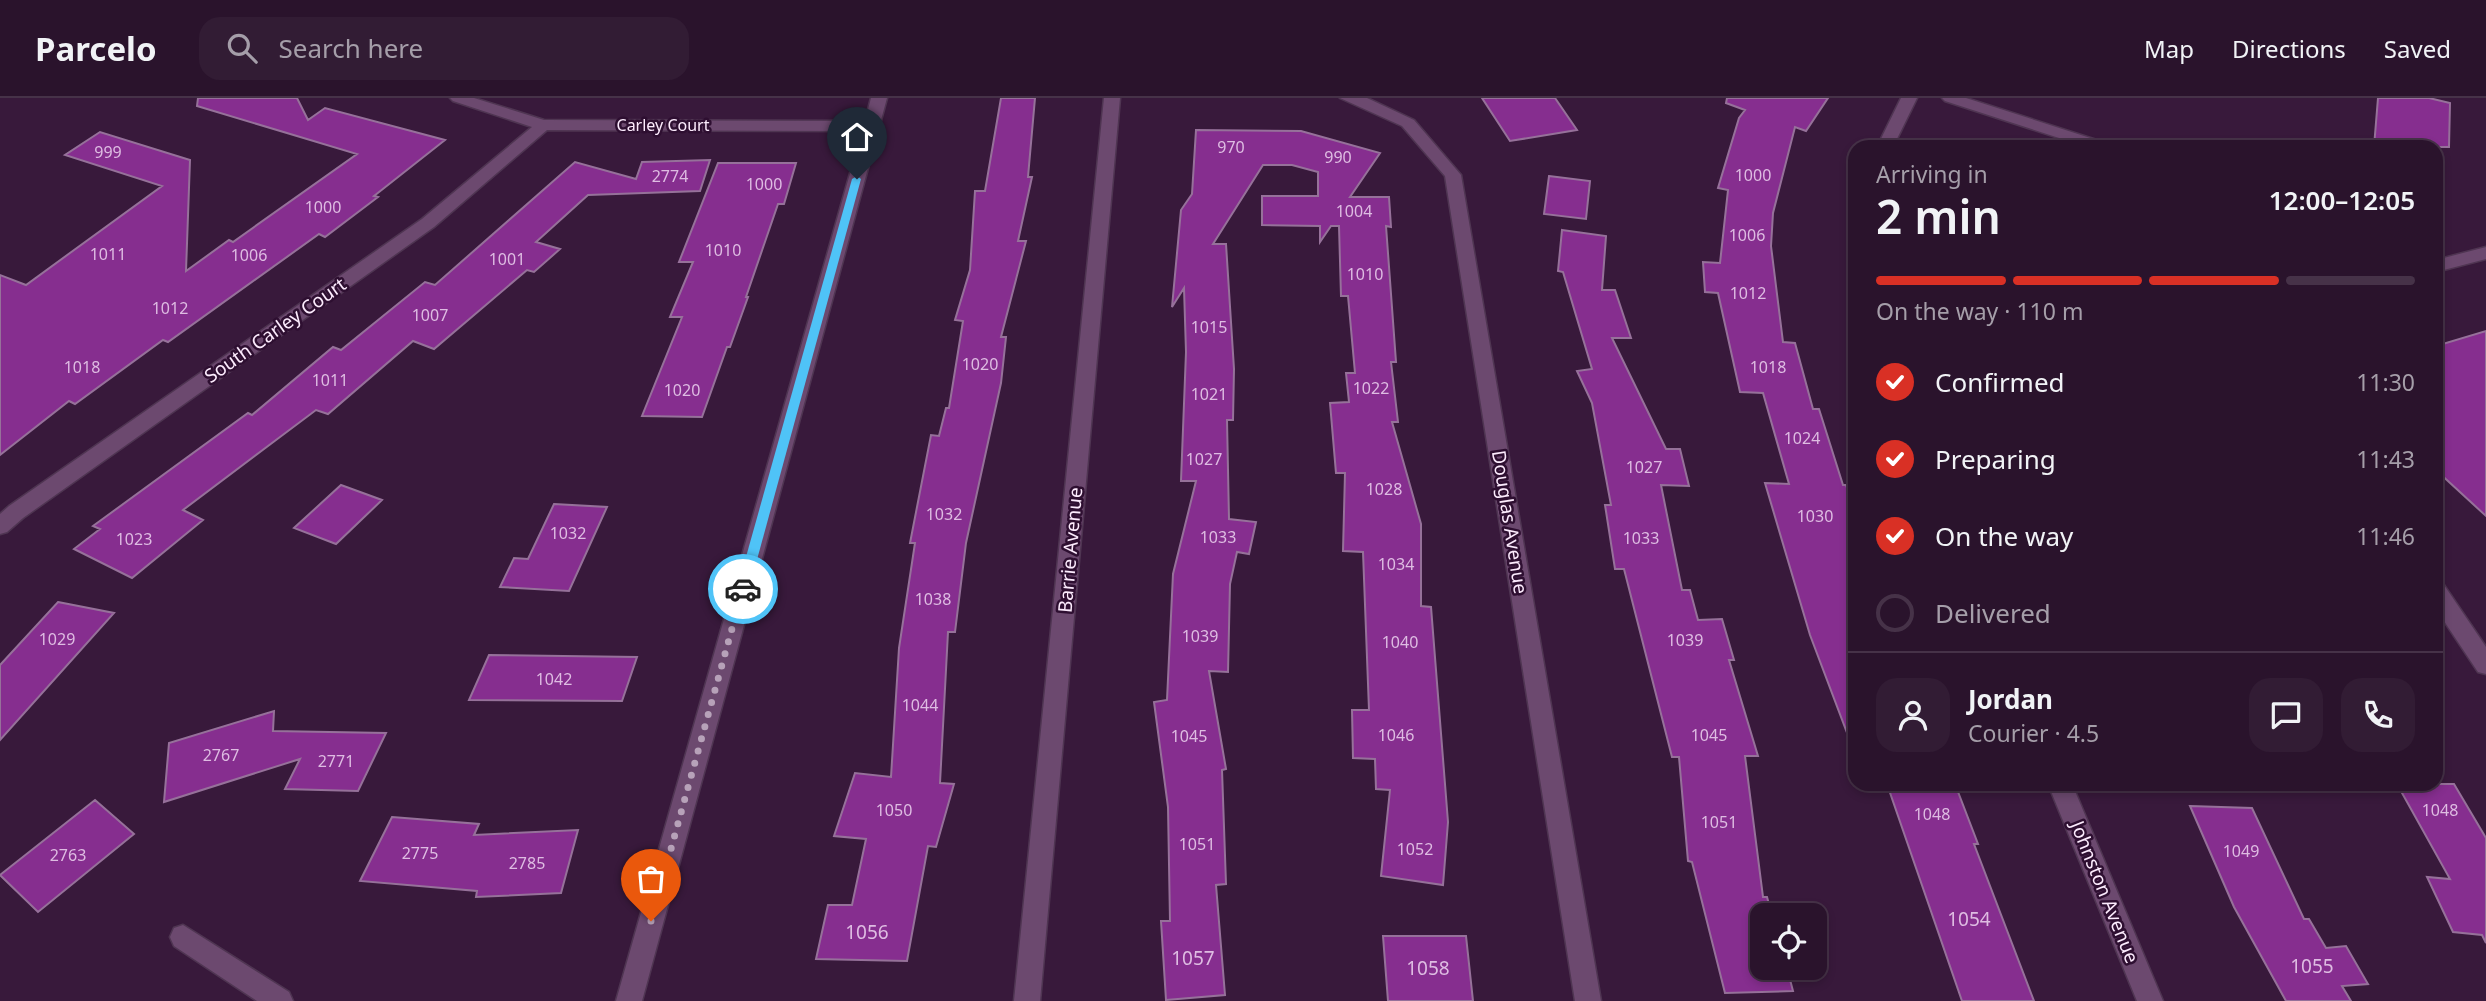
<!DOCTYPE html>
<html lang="en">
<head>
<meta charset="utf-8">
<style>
  body { margin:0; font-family:"Noto Sans",sans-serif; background:#321c34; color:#f1f3f6; height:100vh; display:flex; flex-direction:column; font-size:26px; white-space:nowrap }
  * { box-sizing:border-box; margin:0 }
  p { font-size:23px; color:#a59ea9 }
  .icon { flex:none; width:38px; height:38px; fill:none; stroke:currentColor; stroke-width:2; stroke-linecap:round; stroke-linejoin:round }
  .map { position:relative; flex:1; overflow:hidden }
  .sheet { position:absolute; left:1848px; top:42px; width:595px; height:651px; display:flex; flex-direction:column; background:#2a132c; border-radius:21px; box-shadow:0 4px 10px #0003,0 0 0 2px #463248 }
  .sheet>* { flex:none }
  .controls { position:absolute; left:1750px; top:805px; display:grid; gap:14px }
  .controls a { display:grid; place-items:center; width:77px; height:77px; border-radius:14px; background:#2a132c; box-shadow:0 4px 10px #0003,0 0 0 2px #463248; font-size:35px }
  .pin { position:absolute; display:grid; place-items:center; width:60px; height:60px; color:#fff; margin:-72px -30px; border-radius:50% 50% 50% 0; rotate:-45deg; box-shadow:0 0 7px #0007 }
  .pin .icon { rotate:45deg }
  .courier { position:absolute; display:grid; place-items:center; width:70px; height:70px; margin:-35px; border:5px solid #4fc3f7; border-radius:50%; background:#fff; color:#222; box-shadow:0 2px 9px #0007 }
  .headline em { font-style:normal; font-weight:600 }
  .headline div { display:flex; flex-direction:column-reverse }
  .headline { display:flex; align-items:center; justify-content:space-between; height:119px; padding:0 28px }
  h1 { font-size:46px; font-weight:600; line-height:52px }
  .bar { display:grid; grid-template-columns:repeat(4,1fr); gap:10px 7px; align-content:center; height:84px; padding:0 28px }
  .bar i { height:9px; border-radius:5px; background:#463248 }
  .bar .active { background:#d93025 }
  .bar p { grid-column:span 4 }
  .line { display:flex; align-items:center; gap:18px; padding:0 28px; border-top:2px solid #463248 }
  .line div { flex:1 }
  .round { display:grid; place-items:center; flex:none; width:74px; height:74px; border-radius:21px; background:#321c34 }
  ol { padding:0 28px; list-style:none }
  li { display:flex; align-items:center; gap:21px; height:77px }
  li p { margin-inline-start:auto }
  li .icon { padding:7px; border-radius:50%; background:#d93025; color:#fff; stroke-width:4 }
  li:last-child { color:#a59ea9 }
  li i { width:38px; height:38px; border:4px solid #463248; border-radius:50% }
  header { display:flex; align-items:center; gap:42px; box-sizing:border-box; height:98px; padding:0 35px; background:#2a132c; border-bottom:2px solid #463248 }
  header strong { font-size:33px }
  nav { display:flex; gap:38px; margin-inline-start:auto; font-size:24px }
  .search { width:490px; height:63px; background:#321c34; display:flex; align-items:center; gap:18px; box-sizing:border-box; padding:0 24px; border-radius:21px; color:#a59ea9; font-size:26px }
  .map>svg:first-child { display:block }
  .building { fill:#862e8f; stroke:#96719a; stroke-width:2 }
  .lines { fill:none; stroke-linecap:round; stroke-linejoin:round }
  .street-casing { stroke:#4f3552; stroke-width:3 }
  .street { fill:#6c496f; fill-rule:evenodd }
  .route { fill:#4fc3f7 }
  .done { stroke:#b7a2b9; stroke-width:7; stroke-dasharray:0 12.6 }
  .labels { text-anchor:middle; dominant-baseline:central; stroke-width:5; stroke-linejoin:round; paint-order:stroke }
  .far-street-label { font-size:16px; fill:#fcebfd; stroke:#2e0f31 }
  .number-label { font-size:16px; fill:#debce2 }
  .street-label { font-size:19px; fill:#fcebfd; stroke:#2e0f31 }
  .near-number-label { font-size:19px; fill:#debce2 }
</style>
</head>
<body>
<header>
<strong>Parcelo</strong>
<div class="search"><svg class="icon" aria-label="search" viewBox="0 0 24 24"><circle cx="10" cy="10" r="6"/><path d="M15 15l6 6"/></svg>Search here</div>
<nav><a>Map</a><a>Directions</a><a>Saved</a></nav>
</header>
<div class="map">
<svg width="2486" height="903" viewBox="0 0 2486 903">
  <rect width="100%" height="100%" fill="#38193b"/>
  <path class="building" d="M198,0h99l11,22 17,-12 120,32 -71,56 4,1 -53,40 -6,-3 -151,108 -5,-2 -88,64 -6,-3 -69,54v-180l26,10 136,-99 -97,-31 35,-23 90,28 -4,111 43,-31 4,2 124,-88 -160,-48z
    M1001,0h34l-7,79h4l-14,64h8l-25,96h5l-5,46 -35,160 -11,89h-7l-8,151 14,1 -18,63 -8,-1 -21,115 -91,-2 12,-54h24l14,-66 -32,-3 21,-63 36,4 8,-129 16,-105h-5l21,-108 8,1 7,-28h3l14,-87 -8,-1 15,-50 5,-79h10z
    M1482,0h73l22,32 -67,11z
    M1727,0h101l-22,33 -11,-4 -22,86 -2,33 12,96 12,1 18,66h6l24,76h3l9,27v234h-3l-42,-111 -45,-152 24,1 -26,-91 -23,-1 -22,-99 -13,-1 -2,-30 17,1 8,-73 -10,-2 21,-70 6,-8 -19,-7z
    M2378,0h51l21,5 -1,44h-75z
    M1196,32l105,1 79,22 -30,44h39l2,30 -5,-1 10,136h-5l7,60h-6l29,102v82l10,1 17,215 -5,63 -62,-9 9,-86 -14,-1 -1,-30 -22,-1 -1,-48h17l-6,-158 -20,-1 2,-78h-9l-6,-70 19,-1 -3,-29h9l-7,-77h-7l-2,-70h-8l-11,16v-16l-58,-1v-29h56v-24l-26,-7h-29l-50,79h13l8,125 -1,51h-6l2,99 27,3 -7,32 -12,-2 -7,32 -2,88 -19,-1 17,98 -4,1 4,114 -10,1 9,110 -59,5 -5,-79h9l-2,-114 -14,-105 13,-2 6,-126 23,-93h-15l5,-129 -2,-64 -12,19 9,-97 11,-16z
    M710,62l-10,31 -112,4 -52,47 24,7 -26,23 -7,-2 -93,79 -21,-8 -85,73 -12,-4 -133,100 20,10 -71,58 -58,-29 26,-20 -7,-3 155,-113 4,2 81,-68 8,3 84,-68 10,3 140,-123 61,17 6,-17z
    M718,65h78l-12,41h-6l-32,93h2l-18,50h-3l-25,70 -60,-1 40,-99h-12l23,-55h-14z
    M1549,78l41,5 -4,38 -42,-5z
    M1562,132l44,6 -4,54h13l16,48h-19l54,111h14l9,37 -28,-1 21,105h8l8,30 24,-1 12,41h-5l29,96h-13l18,141h4l5,18h-10v53h25l6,23 -68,2 -33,-131 -4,-1 -9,-104h-7l-48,-188h-9l-10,-64h6l-19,-102 -15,-32 15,-2 -29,-97 -5,-1z
    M2486,233v185l-50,-46v-124z
    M341,387l41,15 -46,44 -42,-16z
    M554,406l53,3 -38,84 -69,-4 14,-29 14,1z
    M58,504l56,11 -114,127v-75z
    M489,557l148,2 -15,44 -153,-1z
    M274,613l-1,20 113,2 -28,58 -73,-2 15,-30 -136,43 5,-59z
    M1887,686h68l23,60h-4l60,157h-72z
    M2397,686h57l32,54v105l-4,-8 -29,-3 -26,-55 23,2z
    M95,702l39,34 -96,78 -38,-37z
    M2190,708l62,2 52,111h5l17,29 20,-2 22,38 -26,2 9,15h-65l-52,-94z
    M392,719l87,7 -5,11 104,-5 -17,63 -85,4 1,-6 -117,-10z
    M1383,838h83l7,65h-85z"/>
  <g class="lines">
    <g class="street-casing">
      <path id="street" d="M450,0h24l70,22 321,1 6,-23h16l-245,903h-26l246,-870 -315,-1 -113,97 -411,291 -16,14 -7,2v-20l9,-8 413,-287 110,-92 -79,-26z
        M1104,0h16l-80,903h-26z
        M1340,0h27l47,22 47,55 140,826h-26l-130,-825 -43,-50z
        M1901,0h16l-24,49h-16z
        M1942,0h24l143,46 2,3h-24l-142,-46z
        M2486,149v12l-50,13v-12z
        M2436,484l8,3 42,62v27l-8,-2 -42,-63z
        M2048,686h24l91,217h-26z
        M183,827l106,67 4,9h-36l-83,-55 -4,-9 4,-9z"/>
    </g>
    <use href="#street" class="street"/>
  </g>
  <path class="route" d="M857,78l4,3 -112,410 -6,4 -6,-4 115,-410z"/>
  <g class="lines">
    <path class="done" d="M651,823l92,-332"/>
  </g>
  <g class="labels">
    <g class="far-street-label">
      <text x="663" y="27">Carley Court</text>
    </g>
    <g class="number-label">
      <text x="1231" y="49">970</text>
      <text x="108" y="54">999</text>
      <text x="1338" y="59">990</text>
      <text x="1753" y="77">1000</text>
      <text x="670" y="78">2774</text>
      <text x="764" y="86">1000</text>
      <text x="323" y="109">1000</text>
      <text x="1354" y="113">1004</text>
      <text x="1747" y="137">1006</text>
      <text x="723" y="152">1010</text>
      <text x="108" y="156">1011</text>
      <text x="249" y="157">1006</text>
      <text x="507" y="161">1001</text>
      <text x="1365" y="176">1010</text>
      <text x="1748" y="195">1012</text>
      <text x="170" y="210">1012</text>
      <text x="430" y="217">1007</text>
      <text x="1209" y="229">1015</text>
      <text x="980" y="266">1020</text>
      <text x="82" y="269">1018</text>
      <text x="1768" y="269">1018</text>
      <text x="330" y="282">1011</text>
      <text x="1371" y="290">1022</text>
      <text x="682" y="292">1020</text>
      <text x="1209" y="296">1021</text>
      <text x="1802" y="340">1024</text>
      <text x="1204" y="361">1027</text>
      <text x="1644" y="369">1027</text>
      <text x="1384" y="391">1028</text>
      <text x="944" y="416">1032</text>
      <text x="1815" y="418">1030</text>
      <text x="568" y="435">1032</text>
      <text x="1218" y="439">1033</text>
      <text x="1641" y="440">1033</text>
      <text x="134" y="441">1023</text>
      <text x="1396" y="466">1034</text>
      <text x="933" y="501">1038</text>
      <text x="1200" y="538">1039</text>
      <text x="57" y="541">1029</text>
      <text x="1685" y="542">1039</text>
      <text x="1400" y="544">1040</text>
      <text x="554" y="581">1042</text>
      <text x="920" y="607">1044</text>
      <text x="1396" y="637">1046</text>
      <text x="1709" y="637">1045</text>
      <text x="1189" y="638">1045</text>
      <text x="221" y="657">2767</text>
      <text x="336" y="663">2771</text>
      <text x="894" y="712">1050</text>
      <text x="2440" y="712">1048</text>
      <text x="1932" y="716">1048</text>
      <text x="1719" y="724">1051</text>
      <text x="1197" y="746">1051</text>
      <text x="1415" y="751">1052</text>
      <text x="2241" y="753">1049</text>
      <text x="420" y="755">2775</text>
      <text x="68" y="757">2763</text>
      <text x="527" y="765">2785</text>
    </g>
    <g class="street-label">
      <text transform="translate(275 232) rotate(-35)">South Carley Court</text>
      <text transform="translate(1510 424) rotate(81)">Douglas Avenue</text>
      <text transform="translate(1070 452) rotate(-85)">Barrie Avenue</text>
      <text transform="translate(2105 794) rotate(68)">Johnston Avenue</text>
    </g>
    <g class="near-number-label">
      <text x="1969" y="821">1054</text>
      <text x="867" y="834">1056</text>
      <text x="1193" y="860">1057</text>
      <text x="2312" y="868">1055</text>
      <text x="1428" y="870">1058</text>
    </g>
  </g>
</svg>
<div class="controls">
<a><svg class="icon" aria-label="locate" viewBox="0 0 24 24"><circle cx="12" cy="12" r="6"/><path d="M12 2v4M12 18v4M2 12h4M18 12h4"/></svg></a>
</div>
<div class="pin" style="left:651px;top:823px;background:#ea580c"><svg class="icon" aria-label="bag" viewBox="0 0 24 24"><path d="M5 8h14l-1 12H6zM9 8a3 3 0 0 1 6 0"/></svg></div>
<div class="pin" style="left:857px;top:81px;background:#1f2937"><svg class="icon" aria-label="home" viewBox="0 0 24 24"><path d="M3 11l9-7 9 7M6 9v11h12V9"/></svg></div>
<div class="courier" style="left:743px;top:491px"><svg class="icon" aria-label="car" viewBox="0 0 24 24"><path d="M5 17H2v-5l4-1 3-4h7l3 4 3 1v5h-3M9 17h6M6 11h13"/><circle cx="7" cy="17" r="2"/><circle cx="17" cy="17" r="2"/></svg></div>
<section class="sheet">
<div class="headline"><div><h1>2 min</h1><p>Arriving in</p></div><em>12:00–12:05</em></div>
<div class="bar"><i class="active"></i><i class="active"></i><i class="active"></i><i></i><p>On the way · 110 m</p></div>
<ol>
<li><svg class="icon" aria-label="check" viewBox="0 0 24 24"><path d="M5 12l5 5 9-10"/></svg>Confirmed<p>11:30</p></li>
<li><svg class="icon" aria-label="check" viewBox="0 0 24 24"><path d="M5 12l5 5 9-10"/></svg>Preparing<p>11:43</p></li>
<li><svg class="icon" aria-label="check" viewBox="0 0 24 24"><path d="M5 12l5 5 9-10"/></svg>On the way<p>11:46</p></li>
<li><i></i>Delivered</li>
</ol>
<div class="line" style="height:126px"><a class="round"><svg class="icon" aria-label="person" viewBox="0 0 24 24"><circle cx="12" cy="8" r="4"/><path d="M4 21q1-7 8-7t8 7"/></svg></a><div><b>Jordan</b><p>Courier · 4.5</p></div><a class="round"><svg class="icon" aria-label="chat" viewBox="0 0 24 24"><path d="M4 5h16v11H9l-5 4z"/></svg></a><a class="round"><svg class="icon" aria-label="phone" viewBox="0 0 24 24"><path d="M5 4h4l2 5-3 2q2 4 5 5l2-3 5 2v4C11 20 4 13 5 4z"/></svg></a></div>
</section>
</div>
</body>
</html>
